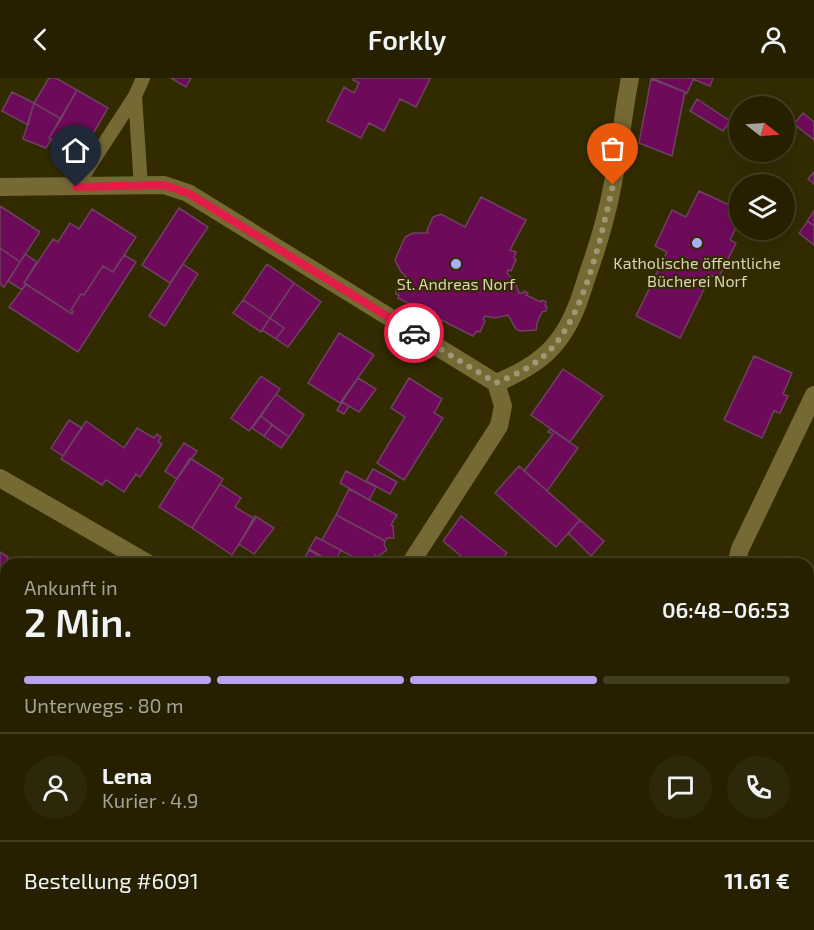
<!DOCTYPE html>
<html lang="de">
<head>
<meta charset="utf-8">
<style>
  body { margin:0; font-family:"Exo 2",sans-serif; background:#2e280a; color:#f1f3f6; height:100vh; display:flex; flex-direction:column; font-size:22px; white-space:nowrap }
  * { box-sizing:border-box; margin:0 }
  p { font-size:20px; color:#a4a399 }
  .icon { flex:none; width:33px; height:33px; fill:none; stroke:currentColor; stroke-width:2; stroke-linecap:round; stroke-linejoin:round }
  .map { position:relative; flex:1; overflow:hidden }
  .sheet { position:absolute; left:0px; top:480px; width:814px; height:372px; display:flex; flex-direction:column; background:#262000; border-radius:18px 18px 0 0; box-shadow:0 6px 24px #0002,0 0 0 2px #423e22 }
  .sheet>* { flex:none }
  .needle { width:39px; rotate:107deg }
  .controls { position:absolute; left:729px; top:18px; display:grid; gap:12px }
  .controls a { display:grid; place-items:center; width:66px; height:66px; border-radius:50%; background:#262000; box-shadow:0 6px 24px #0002,0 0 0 2px #423e22; font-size:30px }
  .pin { position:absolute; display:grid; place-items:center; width:51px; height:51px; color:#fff; margin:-62px -26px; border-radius:50% 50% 50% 0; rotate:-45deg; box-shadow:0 0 6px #0007 }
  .pin .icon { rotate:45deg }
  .courier { position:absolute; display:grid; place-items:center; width:60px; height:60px; margin:-30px; border:4px solid #e11d48; border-radius:50%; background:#fff; color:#222; box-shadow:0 2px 8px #0007 }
  .overview em { font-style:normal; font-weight:600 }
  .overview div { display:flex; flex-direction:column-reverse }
  .overview { display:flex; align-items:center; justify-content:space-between; height:102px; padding:0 24px }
  h1 { font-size:39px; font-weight:600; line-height:45px }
  .bar { display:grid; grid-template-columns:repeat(4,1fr); gap:9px 6px; align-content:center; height:72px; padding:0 24px }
  .bar i { height:8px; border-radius:4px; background:#423e22 }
  .bar .on { background:#bca0f2 }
  .bar p { grid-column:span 4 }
  .line { display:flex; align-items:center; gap:15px; padding:0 24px; border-top:2px solid #423e22 }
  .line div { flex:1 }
  .round { display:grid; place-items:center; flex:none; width:63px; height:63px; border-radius:32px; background:#2e280a }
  header { display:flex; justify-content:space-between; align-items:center; height:78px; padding:0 24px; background:#262000; font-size:27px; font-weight:600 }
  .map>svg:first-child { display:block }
  .green { fill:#8b3618 }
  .building { fill:#6e0a5a; stroke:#6e4261; stroke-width:1.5 }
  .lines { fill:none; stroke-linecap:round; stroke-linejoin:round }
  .lane { stroke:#756a34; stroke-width:14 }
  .street { stroke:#756a34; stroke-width:18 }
  .done { stroke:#9e9877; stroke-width:6; stroke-dasharray:0 10.8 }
  .route { stroke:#e11d48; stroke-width:8 }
  .poi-dot { fill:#a8b0fc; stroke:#332b00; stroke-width:2 }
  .labels { text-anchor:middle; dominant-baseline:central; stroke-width:4.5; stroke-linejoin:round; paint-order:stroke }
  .poi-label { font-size:16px; fill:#d8d3b7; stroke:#332b00 }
</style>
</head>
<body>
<header><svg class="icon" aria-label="back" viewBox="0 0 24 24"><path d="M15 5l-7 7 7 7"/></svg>Forkly<svg class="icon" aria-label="person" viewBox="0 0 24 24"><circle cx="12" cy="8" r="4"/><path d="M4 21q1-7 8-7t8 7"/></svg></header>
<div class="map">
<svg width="814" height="852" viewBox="0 0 814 852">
  <rect width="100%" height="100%" fill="#332b00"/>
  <path class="green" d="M814,676v48l-5,-6 -1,-37z
    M0,689l6,4v18l-6,11z
    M0,743l6,3v100h166l9,6h-181z
    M550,846h114l5,6h-126z
    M677,846h38l3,4 -3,2h-45z"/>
  <path class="building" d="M49,0h7l21,12 -16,29 -27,-16z
    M171,0h20l-5,9z
    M354,0h73l3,1 -14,28 -16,-8 -16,32 -15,-8 -8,15 -34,-17 17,-34 10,6 5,-10 -6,-3z
    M652,0h42l-7,15z
    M694,0h19l-3,8 -17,-7z
    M651,1l34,13 -13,64 -33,-13z
    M77,12l31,18 -28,48 -31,-18z
    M12,14l22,11 -6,22 -26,-14z
    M697,21l33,22 -7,10 -33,-20z
    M34,25l27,16 -12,19 2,2 -5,8 -23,-9z
    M803,35l11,9v18l-20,-16z
    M814,94v12l-6,-5z
    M699,113l41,19v10l-10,20 6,3 -18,36 -7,-4 -31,63 -44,-22 31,-64 -12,-6 17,-36 14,7z
    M481,119l45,23 -16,30 6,2 -2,6 2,2 -5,11 -3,-1 -1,3 8,9 4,11h4l1,-2 4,2 -2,2 15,7 1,-2 4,2 -1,4 2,1 -1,4 -4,1 -5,11 -1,7 -16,1 -4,-2 -8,-14 -13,3 -10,-2 -2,3 2,2 -5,11 -3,-1 -4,5 -75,-38 1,-3 -3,-1v-4l6,-12 4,-2 -5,-4 -6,-12 10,-23 8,-4h15l-1,-3 6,-13 8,-3 24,13z
    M0,128l40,26 -20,30 -20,-14z
    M179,130l29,19 -38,56 -28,-18z
    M92,131l44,28 -23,35 -10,-6 -19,29 -3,-1 -10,16 2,1 -1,3 -48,-31 29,-44 5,3 12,-19 9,6z
    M814,133v15l-7,-5z
    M808,143l6,5v19l-15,-12z
    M0,170l20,14 -16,25 -4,-3z
    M25,176l12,8 -13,21 2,1 -4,6 -14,-9z
    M124,177l12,7 -58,90 -69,-45 17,-23 46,30 1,-3 -2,-1 10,-16 3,1 19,-29 10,6z
    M183,186l15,10 -33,52 -16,-10z
    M267,186l27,19 -24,35 -27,-18z
    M294,205l27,19 -33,45 -12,-8 8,-11 -14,-10z
    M243,222l27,18 -9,14 -28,-19z
    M270,240l14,10 -8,11 -14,-9z
    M339,255l35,22 -34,48 -32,-20z
    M754,278l38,17 -9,21 5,2 -8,17 -6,-2 -12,27 -38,-18z
    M563,291l40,27 -33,46 -39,-27z
    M261,298l19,13 -31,42 -18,-13z
    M358,300l18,11 -17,23 -17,-10z
    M409,300l33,21 -8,14 9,5 -39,62 -27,-17 28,-46 -14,-9z
    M276,316l28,21 -15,22 -28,-21z
    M342,324l7,4 -5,8 -7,-4z
    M261,338l11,9 -8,11 -12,-8z
    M69,342l13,8 -19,28 -12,-8z
    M86,343l38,27 13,-20 17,10 3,-4 4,3 -3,5 4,2 -22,33 -4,-3 -12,18 -18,-12 -4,5 -41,-26z
    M272,347l17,12 -8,11 -17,-12z
    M550,351l28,19 -31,43 -23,-20 29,-37 -5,-2z
    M184,365l13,8 -20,28 -12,-8z
    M190,380l33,21 -31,49 -33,-21z
    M519,388l61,54 -24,27 -61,-54z
    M373,391l24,13 -7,12 -24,-13z
    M346,393l30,16 -7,13 -29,-17z
    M220,406l21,14 -6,9 20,12 -23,36 -40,-27z
    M349,411l48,26 -6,10 2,1 1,12h-7l-2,3 -49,-26z
    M336,437l49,26 -1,4 3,5 -10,7 -2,-2 -5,9h-4l-44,-24z
    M255,438l19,12 -20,26 -15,-10z
    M461,438l46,37 -9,11h-27l-28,-23z
    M580,442l24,21 -13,15 -23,-23z
    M316,459l25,13 -7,13 -25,-14z
    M309,472l25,14 -32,-2z
    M0,474l8,5 -8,14z
    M0,525l6,4v22l-6,10z
    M808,718l6,6v35l-4,-5 -2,1z
    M814,790v33l-6,-6v-22z
    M344,846h30l-20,2 1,4h-10z
    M438,846h55l-8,6h-46z"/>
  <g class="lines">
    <path class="lane" d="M76,109l59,-91
      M141,109l-6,-91 8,-18"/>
    <path class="street" d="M0,109l164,-2 24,8 308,190
      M496,305c22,-9 45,-21 60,-40 16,-19 24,-44 31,-67 11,-30 20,-61 26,-93 7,-35 10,-70 17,-105
      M0,400l149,86
      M410,486l89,-138 4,-20 -7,-23
      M736,486l4,-15 74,-154
      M808,629l6,6
      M413,846v6"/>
  </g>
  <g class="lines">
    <path class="done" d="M414,255l82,50c22,-9 46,-21 61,-41 30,-39 45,-109 56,-157"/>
    <path class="route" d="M76,109l88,-2 24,8 226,140"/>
  </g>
  <g class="poi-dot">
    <circle cx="697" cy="165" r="6"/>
    <circle cx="456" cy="186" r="6"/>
  </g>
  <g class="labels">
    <g class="poi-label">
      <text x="697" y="184">Katholische öffentliche<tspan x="697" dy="18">Bücherei Norf</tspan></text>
      <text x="456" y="205">St. Andreas Norf</text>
    </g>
  </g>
</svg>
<div class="controls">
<a><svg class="needle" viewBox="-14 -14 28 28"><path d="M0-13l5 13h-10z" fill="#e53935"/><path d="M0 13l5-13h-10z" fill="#a4a399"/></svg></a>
<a><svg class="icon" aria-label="layers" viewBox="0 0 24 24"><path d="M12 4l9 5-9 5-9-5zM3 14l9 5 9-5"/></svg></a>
</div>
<div class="pin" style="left:613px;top:107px;background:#ea580c"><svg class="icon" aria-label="bag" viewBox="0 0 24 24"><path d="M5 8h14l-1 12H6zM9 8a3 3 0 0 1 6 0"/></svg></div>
<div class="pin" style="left:76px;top:109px;background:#1f2937"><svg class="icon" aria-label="home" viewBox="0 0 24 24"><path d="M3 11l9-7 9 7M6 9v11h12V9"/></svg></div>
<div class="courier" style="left:414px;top:255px"><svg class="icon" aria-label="car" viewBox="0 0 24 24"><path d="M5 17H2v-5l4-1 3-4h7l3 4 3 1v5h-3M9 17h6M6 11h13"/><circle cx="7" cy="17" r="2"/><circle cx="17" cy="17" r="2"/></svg></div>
<section class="sheet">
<div class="overview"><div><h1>2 Min.</h1><p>Ankunft in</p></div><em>06:48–06:53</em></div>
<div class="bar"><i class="on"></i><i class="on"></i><i class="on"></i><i></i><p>Unterwegs · 80 m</p></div>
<div class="line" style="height:108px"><a class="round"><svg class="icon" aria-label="person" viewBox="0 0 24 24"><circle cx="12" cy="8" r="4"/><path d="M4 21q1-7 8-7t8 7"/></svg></a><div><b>Lena</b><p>Kurier · 4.9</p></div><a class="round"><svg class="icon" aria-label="chat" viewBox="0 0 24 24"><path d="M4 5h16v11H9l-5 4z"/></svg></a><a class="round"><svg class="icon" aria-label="phone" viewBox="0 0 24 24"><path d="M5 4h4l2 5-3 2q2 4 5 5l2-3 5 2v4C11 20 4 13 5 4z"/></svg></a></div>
<div class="line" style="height:78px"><div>Bestellung #6091</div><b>11.61 €</b></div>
</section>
</div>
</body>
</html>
